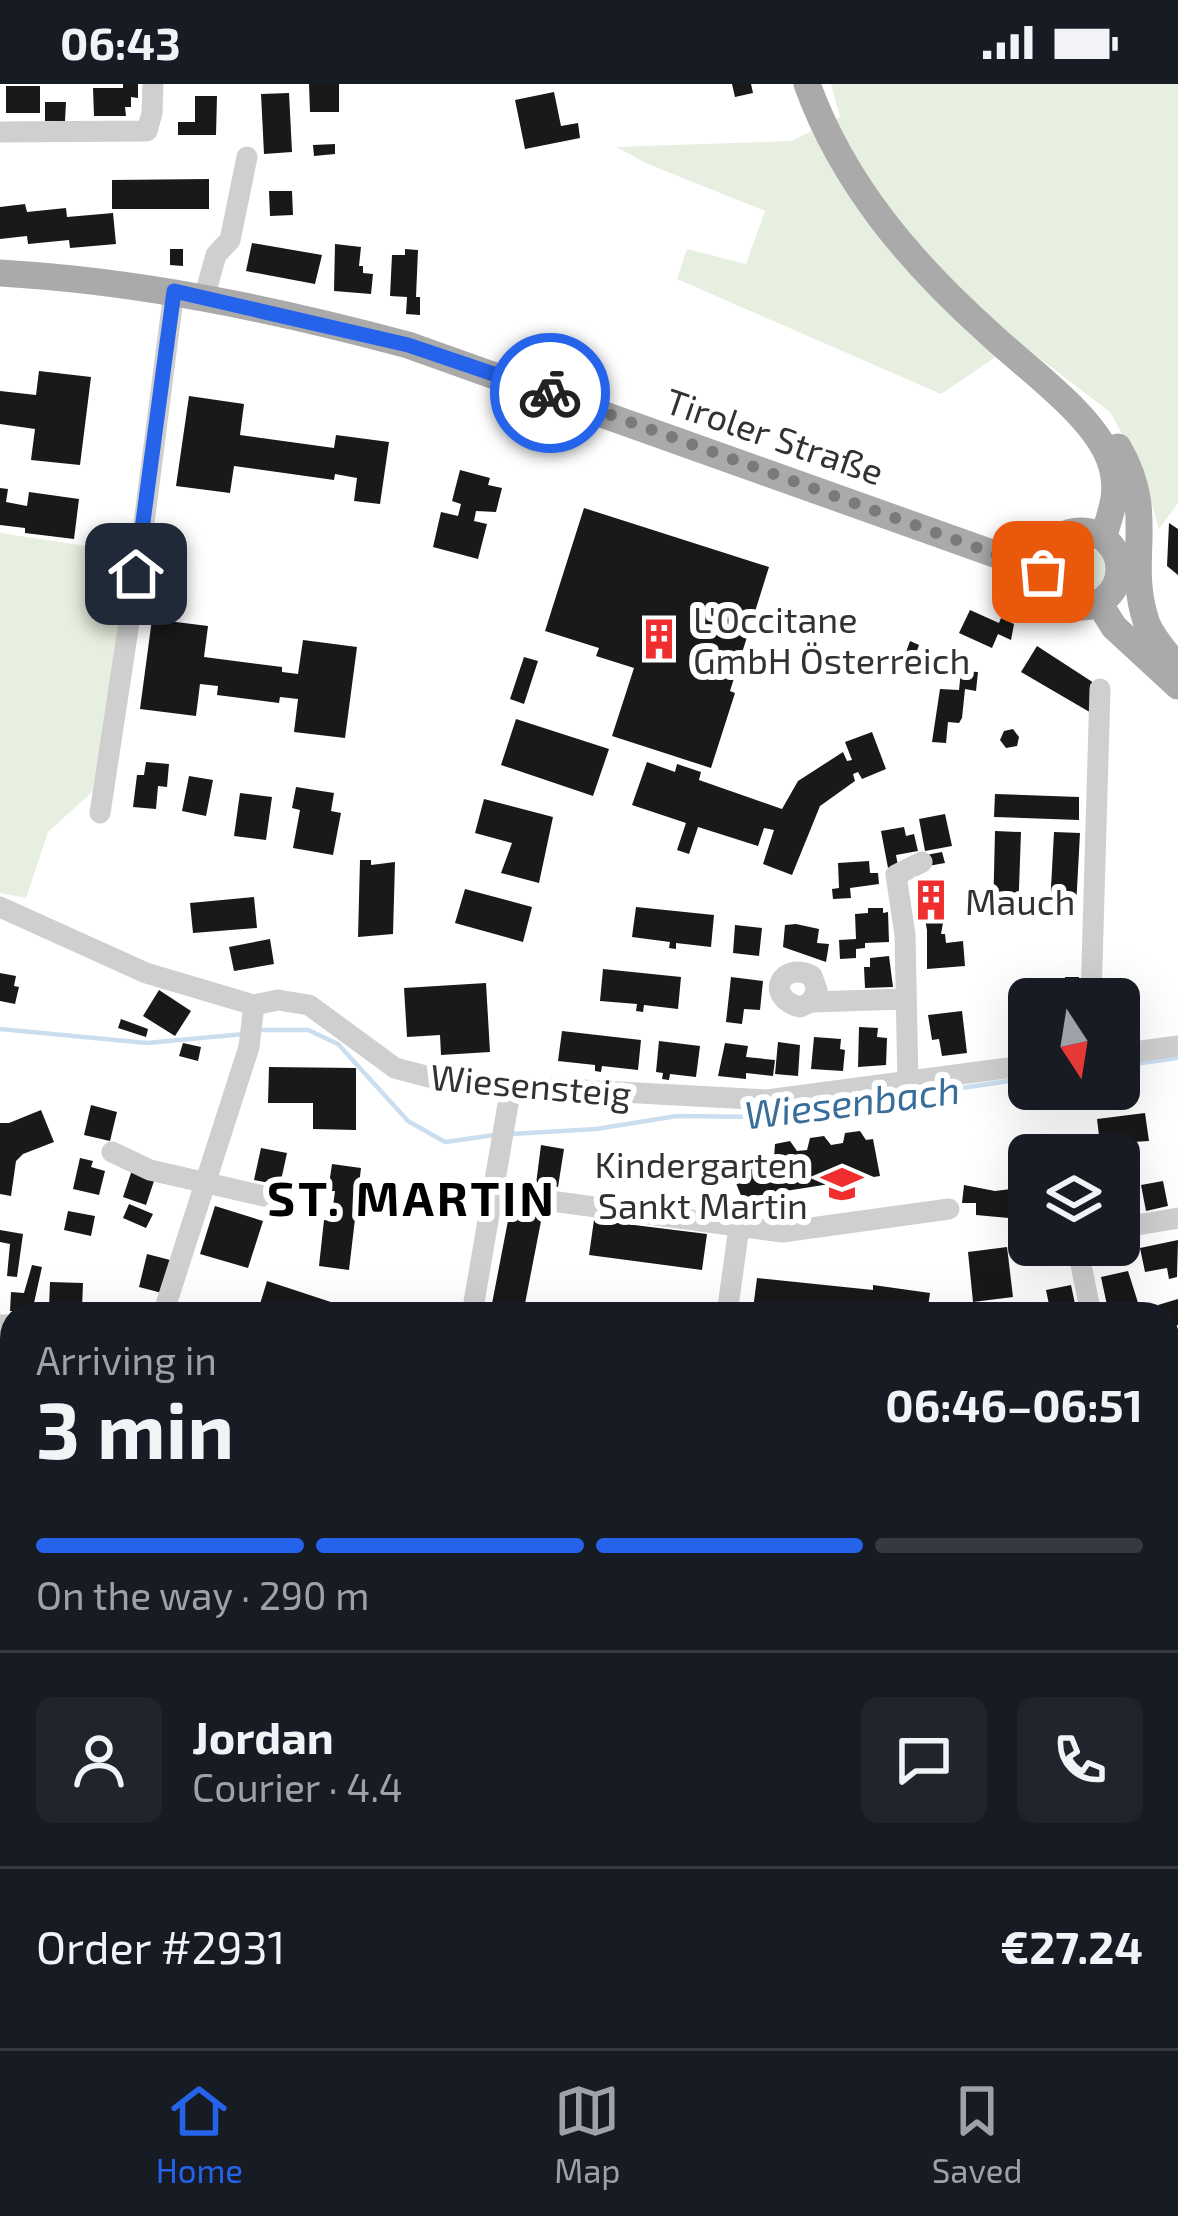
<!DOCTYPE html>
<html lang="en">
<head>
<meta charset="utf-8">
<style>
  body { margin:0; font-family:"Exo 2",sans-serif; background:#20242c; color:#f1f3f6; height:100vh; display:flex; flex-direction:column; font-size:45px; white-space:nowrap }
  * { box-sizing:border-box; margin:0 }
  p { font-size:39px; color:#9ea1a6 }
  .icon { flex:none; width:66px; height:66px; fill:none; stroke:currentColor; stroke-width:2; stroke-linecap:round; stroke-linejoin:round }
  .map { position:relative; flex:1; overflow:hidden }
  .sheet { position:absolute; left:0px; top:1218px; width:1179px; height:747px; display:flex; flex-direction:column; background:#171b24; border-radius:36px 36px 0 0; box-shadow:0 12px 48px #0002 }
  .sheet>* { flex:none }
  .needle { width:78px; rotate:168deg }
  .tools { position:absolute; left:1008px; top:894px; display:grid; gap:24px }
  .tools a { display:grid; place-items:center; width:132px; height:132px; border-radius:18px; background:#171b24; box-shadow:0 12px 48px #0002; font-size:60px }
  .pin { position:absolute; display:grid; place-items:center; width:102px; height:102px; color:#fff; margin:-51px; border-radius:24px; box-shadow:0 6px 18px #0006 }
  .courier { position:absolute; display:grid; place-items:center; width:120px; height:120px; margin:-60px; border:9px solid #2563eb; border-radius:50%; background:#fff; color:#222; box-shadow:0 3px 15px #0007 }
  .headline em { font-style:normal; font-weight:700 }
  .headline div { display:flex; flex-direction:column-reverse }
  .headline { display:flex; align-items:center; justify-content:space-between; height:204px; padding:0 36px }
  h1 { font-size:78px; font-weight:700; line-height:90px }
  .bar { display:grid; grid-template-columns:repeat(4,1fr); gap:18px 12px; align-content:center; height:144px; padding:0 36px }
  .bar i { height:15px; border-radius:9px; background:#363941 }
  .bar .on { background:#2563eb }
  .bar p { grid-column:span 4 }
  .line { display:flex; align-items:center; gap:30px; padding:0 36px; border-top:3px solid #363941 }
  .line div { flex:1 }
  .round { display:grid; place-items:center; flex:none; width:126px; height:126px; border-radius:18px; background:#20242c }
  .status { display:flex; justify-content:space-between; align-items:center; height:84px; padding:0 60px; background:#171b24; direction:ltr }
  .status svg { height:33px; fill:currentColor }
  .menu { display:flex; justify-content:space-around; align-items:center; height:168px; border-top:3px solid #363941; background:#171b24; font-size:33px; color:#9ea1a6 }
  .menu a { display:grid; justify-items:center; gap:6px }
  .menu .on { color:#2563eb }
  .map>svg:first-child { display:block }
  .green { fill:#e7efe0 }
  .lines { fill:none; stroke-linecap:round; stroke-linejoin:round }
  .stream { stroke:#cbdeef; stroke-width:4.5 }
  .building { fill:#191919 }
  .minor { stroke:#cfcfcf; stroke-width:21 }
  .major { stroke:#aaa; stroke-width:27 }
  .done { stroke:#7a7a7a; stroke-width:12; stroke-dasharray:0 21.6 }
  .route { stroke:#2563eb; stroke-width:15 }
  .labels { text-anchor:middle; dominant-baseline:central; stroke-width:12; stroke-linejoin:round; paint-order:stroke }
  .street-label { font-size:36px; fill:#323232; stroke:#fff }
  .poi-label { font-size:36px; fill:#323232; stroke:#fff; text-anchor:start }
  .water-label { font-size:39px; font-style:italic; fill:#396d9a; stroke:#fff }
  .district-label { font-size:48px; font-weight:bold; letter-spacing:3px; fill:#000; stroke:#fff }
</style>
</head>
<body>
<div class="status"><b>06:43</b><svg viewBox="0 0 49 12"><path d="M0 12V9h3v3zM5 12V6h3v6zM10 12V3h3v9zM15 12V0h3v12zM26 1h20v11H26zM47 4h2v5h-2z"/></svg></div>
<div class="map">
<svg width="1178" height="1964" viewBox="0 0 1178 1964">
  <rect width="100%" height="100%" fill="#fff"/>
  <path class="green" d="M831,0h347v419l-19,26 -17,-59 -32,-58 -92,-70 -77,52 -264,-115 10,-30 59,15 19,-53 -117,-47 -32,-17 175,-6 49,-24z
    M0,449l140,21 -48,238 -44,40 -22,66 -26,-5z
    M1049 485a31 31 0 1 1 62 0a31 31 0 1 1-62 0Z
    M0,1524l12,13v416h201l-3,11h-210z
    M1178,1530v434h-678l-16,-11h683v-422z
    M215,1953h128l14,11h-132z"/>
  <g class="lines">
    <path class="stream" d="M0,945l147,14 97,-9
      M261,946h47l30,14 70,77 37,21 49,-7
      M1119,982l59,-8
      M511,1050l85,-5 81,-13 88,1 264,-39"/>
  </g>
  <path class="building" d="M123,0h15v14l-7,-1v10h-6l1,9h-32l-1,-28h30z
    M309,0h30v28h-29z
    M732,0h19l2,9 -18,4z
    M6,2h34v27h-34z
    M554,8l7,34 17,-3 2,15 -55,11 -10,-49z
    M289,9l3,59 -28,2 -3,-60z
    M195,12h22l-1,39h-38v-13h17z
    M45,18h21l-1,19h-20z
    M335,60v10l-21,2 -1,-11z
    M209,95v30h-97v-29z
    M269,107h23l1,24 -23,1z
    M25,120l2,8 39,-4 1,9 46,-4 3,31 -46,4 -1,-8 -41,4 -1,-8 -27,3v-32z
    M252,159l70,12 -7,29 -69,-13z
    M335,160l26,3 -2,19h4v7l10,1 -2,20 -37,-3z
    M170,165h13v17l-13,-1z
    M405,165l13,1 -2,47h4v18l-14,-1 1,-17 -17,-1 2,-41h13z
    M39,287l52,6 -11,88 -49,-5 4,-31 -35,-5v-33l36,4z
    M189,312l55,8 -4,31 94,13 2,-13 53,7 -9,62 -26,-3 3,-23 -22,-4 -1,6 -100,-14 -4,27 -54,-7z
    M460,386l30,8 -2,7 14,3 -6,24 -20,-1 -2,10 13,3 -9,35 -45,-12 8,-35 17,4 3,-12 -9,-3z
    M0,404l8,1 -2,13 21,4 2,-14 50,7 -5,40 -49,-6v-5l-25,-3z
    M584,424l185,59 -39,124 5,2 -24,75 -99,-32 22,-68 -38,-12 3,-8 -54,-17z
    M1169,439l9,6v46l-11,-9z
    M970,526l29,13 2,-5 13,6 -3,16 -13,-6 -6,14 -33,-15z
    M152,535l56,7 -4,31 78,10v5l16,2 5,-34 54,7 -12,91 -51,-6 4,-33 -18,-2 -1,6 -62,-8 1,-9 -18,-2 -4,32 -56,-7z
    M910,557l9,4 -10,28 -9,-4z
    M1037,562l57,37 -1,31 -72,-42z
    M524,573l14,4 -14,43 -14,-5z
    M961,587l17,1 -2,19 -11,-2 -3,29 -3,5 -11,-1 -2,21 -14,-1 8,-53 19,1z
    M516,635l93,30 -16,47 -92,-31z
    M1013,645l6,8 -2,9 -11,2 -6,-8 4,-9z
    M872,648l14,37 -24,10 -4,-7 -5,2 2,7 -35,25 -28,69 -29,-11 11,-34 -10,-2 -6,18 -60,-19 -9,27 -12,-4 9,-27 -54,-18 15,-43 28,10 2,-8 24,8 -2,8 83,29 16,-28 45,-29 4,9 5,-1 -7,-18z
    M146,678l23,2 -2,23 -9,-1 -2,23 -23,-2 4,-32h7z
    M189,692l24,4 -7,36 -24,-5z
    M296,703l38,6 -3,18 10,2 -8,42 -40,-7 7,-38 -8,-2z
    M240,709l32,4 -6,43 -32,-4z
    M995,710l84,3v23l-85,-3z
    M484,715l69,18 -14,66 -38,-10 11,-30 -37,-10z
    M945,730l7,32 -27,5 -6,-32z
    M904,743l2,9 8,-2 4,17 -22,4 2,11 -10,2 -7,-37z
    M995,747l26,1 -3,84h-25z
    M1054,748l26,1 -4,74 -26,-1z
    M942,768l3,11 -17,3 -2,-11z
    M360,776h11v5l24,-3 -2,72 -35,3z
    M869,777l1,12h8l1,11 -29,4 1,10 -18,1 -1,-10 7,-1 -1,-25z
    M940,796l4,37 -3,17h4l1,9 17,-2 2,25 -38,3v-39l-9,-47z
    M465,805l67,18 -9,35 -68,-19z
    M254,813l3,31 -64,5 -3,-30z
    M636,823l78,8 -3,32 -35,-4v6l-7,-1 1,-6 -38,-5z
    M868,824h15v5l5,-1 1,30 -24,1v5l-9,1v9l-16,1 -1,-19 17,-1 -1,-25 13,-1z
    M796,840l23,5 -2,14 12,1 -3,18 -43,-15 2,-22z
    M735,841l27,3 -3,28 -26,-3z
    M270,855l4,25 -40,7 -5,-24z
    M889,872l4,31 -28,1 -1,-21h6v-9z
    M603,885l78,8 -3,32 -34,-4 -1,7 -7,-1 1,-7 -37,-3z
    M0,889l16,3 -2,10 5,1 -4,17 -15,-3z
    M731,893l32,4 -3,29 -16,-1 -2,15 -16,-2z
    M1065,893h14v22h-15z
    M486,899l4,69 -49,3 -1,-20 -33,2 -3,-49z
    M159,906l32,21 -16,25 -32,-20z
    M962,927l5,42 -25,3 -3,-17 -7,1 -4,-25z
    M121,935l27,10 -2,8 -28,-9z
    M859,943l19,1 -1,9 10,1 -1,27 -28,2z
    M562,947l79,9 -3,30 -36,-4 -1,6 -6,-1v-6l-37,-4z
    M814,953l27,2 -1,10 5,1 -2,21 -32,-2z
    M659,957l41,5 -4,31 -26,-3 -1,6 -7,-1 1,-6 -7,-1z
    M778,958l22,3 -2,31 -23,-2z
    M183,959l18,4 -3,14 -19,-5z
    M725,959l23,3 -2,11 29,3 -2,16 -27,-3v6l-28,-3z
    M269,983l87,1v62l-43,-1v-26h-45z
    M91,1021l26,7 -7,29 -26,-6z
    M41,1026l13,32 -31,12 -7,7 -5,35 -11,-2v-71h9z
    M1145,1029l4,28 -49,3 -3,-25z
    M860,1047l6,9 7,-1 7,37 -138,22 -8,-20 2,-14 15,-2 6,9 11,-3 -2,-9 8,-1 1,-14 15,-3 7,10 10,-1 3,-12 14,-2 7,9 12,-2 2,-10z
    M541,1061l23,4 -6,38 -22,-3z
    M261,1064l26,5 -7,32 -26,-5z
    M80,1074l13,3 -2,6 14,4 -6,24 -26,-6z
    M332,1080l29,4 -12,102 -30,-4 5,-46 7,1 4,-30h-7z
    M133,1083l23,8 -10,30 -23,-8z
    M1163,1097l5,25 -22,5 -5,-26z
    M964,1101l31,6 16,-2 -2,29 -33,-3v-12h-14z
    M1135,1108l4,25 -18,3 -2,-25z
    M129,1120l24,10 -7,14 -23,-10z
    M511,1121l32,6 -20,103h-33z
    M215,1122l48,15 -15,47 -48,-14z
    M68,1127l27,5 -4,20 -27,-6z
    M594,1136l113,14 -5,36 -113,-15z
    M0,1146l23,4 -6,43 -10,-1 3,-32 -10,-2z
    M1178,1156l-1,37 -8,2 -2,-11 -22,4 -5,-24z
    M1007,1163l6,50 -40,5 -5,-50z
    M147,1170l23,6 -8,33 -23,-6z
    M32,1181l10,2 -10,45 -22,-1 1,-19 13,1z
    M1128,1187l12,38 -22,4 -1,-5 -9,2 -7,-33z
    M757,1194l116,12v-5l57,8 -3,21h-143l-31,-5z
    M267,1197l76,25 -2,8h-84z
    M50,1198l33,1 -1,25 -33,-1z
    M1071,1201l6,28 -26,1 -5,-24z
    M1178,1215v26l-11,3v-14h-6l-3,-9z
    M1175,1287l3,17 -11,2v-17z
    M0,1296l12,1v19l-12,-1z
    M0,1380h11v18l-11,1z
    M1178,1413v34l-11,2v-33z
    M5,1438h7v21h-8z
    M414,1953h12l16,11h-35z"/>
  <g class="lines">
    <path class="minor" d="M0,48l147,-1 5,-18 1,-29
      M204,214l12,-43 14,-15 17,-83
      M100,729l43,-282 31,-240
      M0,823l146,66 108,32 24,-5 31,5 86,63 57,15 315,17 262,-35
      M1091,915l9,-310
      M811,918l6,-12 -5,-14c-32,-16 -48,22 -12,31l11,-5 94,-3
      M1119,970l59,-8
      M908,1000l-3,-149 -9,-60 26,-13
      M112,1068l38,18 131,30
      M1077,1071v-1
      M491,1109l291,39 167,-23
      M1119,1144l59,-10
      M1077,1161l14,69
      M163,1230l86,-267 5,-42
      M472,1230l39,-227
      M727,1230l12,-87
      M0,1241h12
      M1167,1366l11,-4
      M0,1509l12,13
      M0,1808l12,9
      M198,1953l12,11
      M470,1953l19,11"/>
    <path class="major" d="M807,0c36,100 104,179 182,249 36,34 102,80 120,125 12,31 3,51 -6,80
      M0,189c139,8 274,36 408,72l595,212 40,7
      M1118,363c40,68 7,110 28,174 5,16 21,33 32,46
      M1043 485a38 38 0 1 1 76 0a38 38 0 1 1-76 0Z
      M1099,519l15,24 64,59"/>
  </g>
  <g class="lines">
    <path class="done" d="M550,309l453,164 40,7v8"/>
    <path class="route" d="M136,490l38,-283 234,54 142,48"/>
  </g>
  <defs>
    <g id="building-bare" transform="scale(3.24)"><path d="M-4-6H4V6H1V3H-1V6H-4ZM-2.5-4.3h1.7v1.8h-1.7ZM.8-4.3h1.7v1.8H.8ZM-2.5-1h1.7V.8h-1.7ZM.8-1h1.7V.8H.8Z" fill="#f02e2d" stroke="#fff" stroke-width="2.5" paint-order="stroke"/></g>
    <g id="school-bare" transform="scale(3.24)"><path d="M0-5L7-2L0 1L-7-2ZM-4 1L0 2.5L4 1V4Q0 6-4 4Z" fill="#f02e2d" stroke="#fff" stroke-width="2.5" paint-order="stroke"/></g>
  </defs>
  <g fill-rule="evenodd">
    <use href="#building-bare" x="659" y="555"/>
    <use href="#building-bare" x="931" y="816"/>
    <use href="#school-bare" x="842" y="1100"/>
  </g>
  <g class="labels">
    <g class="street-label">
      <text transform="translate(775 351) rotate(19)">Tiroler Straße</text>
      <text transform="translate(531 1000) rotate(5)">Wiesensteig</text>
    </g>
    <g class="poi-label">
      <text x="693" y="534">L'Occitane<tspan x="693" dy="41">GmbH Österreich</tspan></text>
      <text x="965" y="816">Mauch</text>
      <text x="808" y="1079" text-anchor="end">Kindergarten<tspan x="808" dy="41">Sankt Martin</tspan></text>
    </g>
    <g class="water-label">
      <text transform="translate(852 1017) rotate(-7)">Wiesenbach</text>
    </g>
    <g class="district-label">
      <text x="412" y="1113">ST. MARTIN</text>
    </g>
  </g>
</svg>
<div class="tools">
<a><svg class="needle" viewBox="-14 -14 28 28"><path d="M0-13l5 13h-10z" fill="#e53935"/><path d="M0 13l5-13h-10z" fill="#9ea1a6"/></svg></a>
<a><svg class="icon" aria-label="layers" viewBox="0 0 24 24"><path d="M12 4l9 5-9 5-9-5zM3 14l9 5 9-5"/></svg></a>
</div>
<div class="pin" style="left:1043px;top:488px;background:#ea580c"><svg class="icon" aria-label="bag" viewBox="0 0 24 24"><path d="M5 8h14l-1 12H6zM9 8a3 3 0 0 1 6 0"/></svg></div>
<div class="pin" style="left:136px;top:490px;background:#1f2937"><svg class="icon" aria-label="home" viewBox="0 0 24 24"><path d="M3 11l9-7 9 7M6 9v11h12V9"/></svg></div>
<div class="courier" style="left:550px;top:309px"><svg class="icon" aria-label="bike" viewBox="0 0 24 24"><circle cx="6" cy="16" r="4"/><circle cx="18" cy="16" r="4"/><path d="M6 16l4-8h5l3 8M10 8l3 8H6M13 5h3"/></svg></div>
<section class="sheet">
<div class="headline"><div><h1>3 min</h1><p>Arriving in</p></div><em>06:46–06:51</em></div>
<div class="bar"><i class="on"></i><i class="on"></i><i class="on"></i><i></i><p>On the way · 290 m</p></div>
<div class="line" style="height:216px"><a class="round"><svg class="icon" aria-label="person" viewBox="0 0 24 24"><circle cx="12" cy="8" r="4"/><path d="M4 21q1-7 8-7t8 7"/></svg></a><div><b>Jordan</b><p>Courier · 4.4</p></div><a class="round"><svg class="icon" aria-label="chat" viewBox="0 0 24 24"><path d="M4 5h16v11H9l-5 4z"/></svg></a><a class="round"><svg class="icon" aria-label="phone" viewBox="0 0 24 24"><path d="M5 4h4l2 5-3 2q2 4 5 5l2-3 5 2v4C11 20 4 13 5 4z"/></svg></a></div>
<div class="line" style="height:156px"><div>Order #2931</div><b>€27.24</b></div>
</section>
</div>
<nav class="menu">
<a class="on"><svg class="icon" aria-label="home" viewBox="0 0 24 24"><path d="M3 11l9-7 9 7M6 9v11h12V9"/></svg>Home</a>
<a><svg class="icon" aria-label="map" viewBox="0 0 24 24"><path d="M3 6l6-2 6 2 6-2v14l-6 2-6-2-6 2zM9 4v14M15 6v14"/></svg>Map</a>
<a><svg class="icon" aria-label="saved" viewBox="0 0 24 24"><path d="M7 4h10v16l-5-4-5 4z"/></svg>Saved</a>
</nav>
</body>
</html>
